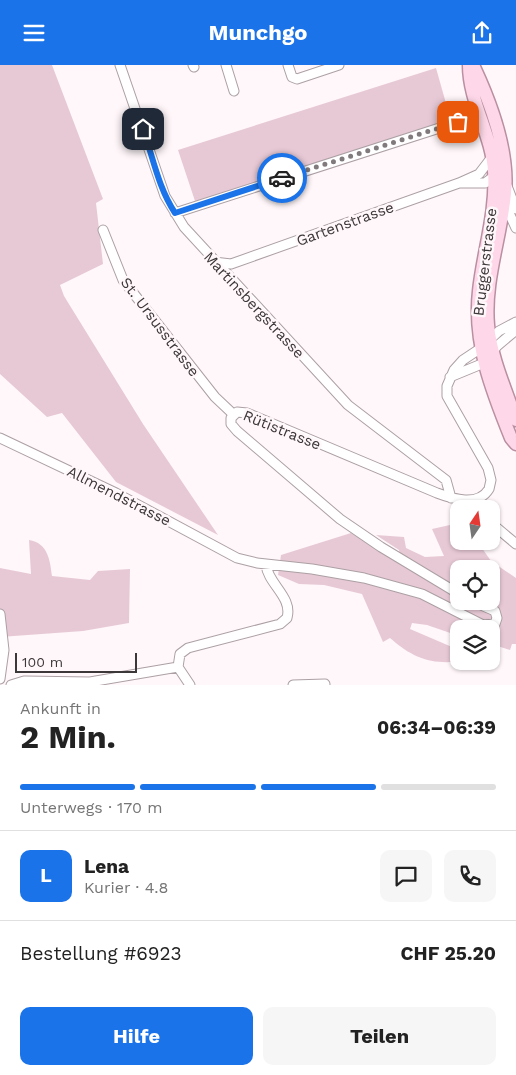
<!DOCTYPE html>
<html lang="de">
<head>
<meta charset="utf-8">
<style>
  body { margin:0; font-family:"Work Sans",sans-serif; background:#f6f6f6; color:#222; height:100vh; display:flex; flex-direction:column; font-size:19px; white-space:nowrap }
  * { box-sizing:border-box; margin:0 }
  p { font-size:16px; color:#767676 }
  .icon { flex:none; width:28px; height:28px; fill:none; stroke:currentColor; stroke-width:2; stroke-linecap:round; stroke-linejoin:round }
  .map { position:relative; height:620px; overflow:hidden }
  .details { display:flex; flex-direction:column; background:#fff; flex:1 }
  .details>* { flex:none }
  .needle { width:32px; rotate:13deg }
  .buttons { position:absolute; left:450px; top:435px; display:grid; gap:10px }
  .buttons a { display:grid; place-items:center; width:50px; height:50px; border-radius:10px; background:#fff; box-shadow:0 1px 4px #0004; font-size:25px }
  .scale { position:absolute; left:15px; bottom:12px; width:122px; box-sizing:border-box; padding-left:5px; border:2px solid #3c3739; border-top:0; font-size:14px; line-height:18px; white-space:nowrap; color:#3c3739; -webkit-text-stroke:4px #fff7fa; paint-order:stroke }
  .pin { position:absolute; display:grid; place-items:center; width:42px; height:42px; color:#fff; margin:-21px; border-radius:10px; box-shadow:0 2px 8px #0006 }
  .courier { position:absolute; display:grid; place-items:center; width:50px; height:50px; margin:-25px; border:4px solid #1a73e8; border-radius:50%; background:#fff; color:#222; box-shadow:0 1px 6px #0007 }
  .headline em { font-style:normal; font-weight:700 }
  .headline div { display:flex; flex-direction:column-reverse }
  .headline { display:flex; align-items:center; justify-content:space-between; height:85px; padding:0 20px }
  h1 { font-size:32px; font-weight:700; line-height:38px }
  .bar { display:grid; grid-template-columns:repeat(4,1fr); gap:8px 5px; align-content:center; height:60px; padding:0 20px }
  .bar i { height:6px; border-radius:4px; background:#e0e0e0 }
  .bar .selected { background:#1a73e8 }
  .bar p { grid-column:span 4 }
  .line { display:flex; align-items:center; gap:12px; padding:0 20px; border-top:1px solid #e0e0e0 }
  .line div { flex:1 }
  .round { display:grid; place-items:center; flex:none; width:52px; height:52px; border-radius:10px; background:#f6f6f6 }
  .button { display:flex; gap:10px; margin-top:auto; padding:10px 20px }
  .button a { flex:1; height:58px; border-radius:10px; background:#1a73e8; color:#fff; font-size:20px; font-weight:700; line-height:58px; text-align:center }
  .button a+a { background:#f6f6f6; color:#222 }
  header { display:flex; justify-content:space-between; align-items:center; height:65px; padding:0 20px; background:#1a73e8; color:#fff; font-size:22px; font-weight:700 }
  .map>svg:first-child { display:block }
  .green { fill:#e7c9d5; fill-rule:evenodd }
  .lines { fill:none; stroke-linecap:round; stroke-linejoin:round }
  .street-casing { stroke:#aca0a4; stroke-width:11 }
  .primary-casing { stroke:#ba8fa1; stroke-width:15 }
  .street { stroke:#fff; stroke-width:9 }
  .primary { stroke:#fed8e8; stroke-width:12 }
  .done { stroke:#807a7d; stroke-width:5; stroke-dasharray:0 9 }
  .route { stroke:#1a73e8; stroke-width:6 }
  .labels { text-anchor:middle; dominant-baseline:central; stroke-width:5; stroke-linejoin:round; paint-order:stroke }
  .street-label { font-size:15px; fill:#3c3739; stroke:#fff7fa }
</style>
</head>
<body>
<header><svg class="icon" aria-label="menu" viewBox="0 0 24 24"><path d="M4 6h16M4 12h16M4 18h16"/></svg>Munchgo<svg class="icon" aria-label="share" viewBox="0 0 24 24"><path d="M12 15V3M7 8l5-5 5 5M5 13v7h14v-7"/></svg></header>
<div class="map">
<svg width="516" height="620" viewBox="0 0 516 620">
  <rect width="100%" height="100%" fill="#fff7fa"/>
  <path class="green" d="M0,0h52l51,134 -7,4 7,61 -43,21 4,11 79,128 75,111 -102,-53 -54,-69 -15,4 -47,-43z
    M436,3l15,53 -255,83 -18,-54z
    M459,458v18h18l14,20 25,17v66h-4l-2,6 -19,-6v-15h-32v7l-32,-11 -15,-2 -2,6 49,21v11h4c-31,4 -49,-2 -73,-23l-7,4 -21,-48 -38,-9 -25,-1 -21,-9 3,-20 70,-22 50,29 -2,-12 -23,-15 28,2 2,11 19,9 19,-1 -12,-27zM459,504h32v32h-32z
    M29,475c19,3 21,20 23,36l38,4 8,-9 32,-2 -1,54 -46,8 -83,6v2v-71l31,6z"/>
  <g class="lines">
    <g class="street-casing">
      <path id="street" d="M120,0l45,131 19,31 164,178 98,75 5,18
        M193,0l1,2
        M226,0l8,26
        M288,0l4,12 5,2 42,-14
        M461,118h24l11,-8
        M507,121l9,23
        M504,137l12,26
        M175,148l305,-98
        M103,165l20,50 92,117 18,17
        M214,197l17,2 228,-81 20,-9 13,-17
        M450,312l34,-14 13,-17 19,-16
        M0,373l116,55 121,65 20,5 55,6 52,9 58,16 61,31 12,-1 2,-6 -2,-7 -23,-10
        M477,434l6,10
        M491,458l25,21
        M459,529l-78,-47 -41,-28 -103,-88 -6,-7v-6l6,-6 10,1 190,80c16,6 41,14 52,-4l2,-9 -3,-12 -41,-72v-10l7,-16 9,-10 18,-12 18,-17 17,-9
        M0,549l4,36 -4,29
        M178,602l12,18
        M11,620l13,-4 66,1 88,-15 2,-13 8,-6 92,-24 7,-6c6,-21 -19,-34 -21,-53
        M293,620l32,-1"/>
    </g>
    <g class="primary-casing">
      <path id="primary" d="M469,0c0,37 23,70 25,106 3,41 -11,81 -15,120 -6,52 13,100 32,147l5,6
        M473,0c18,38 36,86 32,128 -4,44 -21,88 -17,132 3,33 18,65 28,95"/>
    </g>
    <use href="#street" class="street"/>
    <use href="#primary" class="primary"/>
  </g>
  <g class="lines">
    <path class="done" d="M282,113l176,-56"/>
    <path class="route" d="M143,64c10,28 15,58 32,84l107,-35"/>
  </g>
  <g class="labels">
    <g class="street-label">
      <text transform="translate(345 159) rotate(-20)">Gartenstrasse</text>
      <text transform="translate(485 197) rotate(-83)">Bruggerstrasse</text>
      <text transform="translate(254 240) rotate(47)">Martinsbergstrasse</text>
      <text transform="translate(160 262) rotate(53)">St. Ursusstrasse</text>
      <text transform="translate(282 365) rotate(22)">Rütistrasse</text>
      <text transform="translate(119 431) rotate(27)">Allmendstrasse</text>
    </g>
  </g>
</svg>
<div class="buttons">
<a><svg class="needle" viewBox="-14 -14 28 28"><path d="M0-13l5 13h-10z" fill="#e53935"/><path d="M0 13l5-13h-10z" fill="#767676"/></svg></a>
<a><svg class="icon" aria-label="locate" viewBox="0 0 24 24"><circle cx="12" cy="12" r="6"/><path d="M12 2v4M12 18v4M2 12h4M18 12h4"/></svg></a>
<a><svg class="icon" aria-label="layers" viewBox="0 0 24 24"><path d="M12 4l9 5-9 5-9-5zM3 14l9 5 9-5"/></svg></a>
</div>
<div class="scale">100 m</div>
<div class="pin" style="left:458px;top:57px;background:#ea580c"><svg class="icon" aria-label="bag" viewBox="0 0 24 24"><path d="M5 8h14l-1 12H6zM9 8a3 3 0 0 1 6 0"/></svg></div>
<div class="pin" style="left:143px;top:64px;background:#1f2937"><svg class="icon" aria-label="home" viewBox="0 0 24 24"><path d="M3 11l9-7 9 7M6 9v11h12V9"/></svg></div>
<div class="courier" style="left:282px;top:113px"><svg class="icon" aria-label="car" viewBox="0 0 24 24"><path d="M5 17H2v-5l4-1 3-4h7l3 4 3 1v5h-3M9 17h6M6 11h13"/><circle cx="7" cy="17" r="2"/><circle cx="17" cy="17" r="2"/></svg></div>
</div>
<section class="details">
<div class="headline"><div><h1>2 Min.</h1><p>Ankunft in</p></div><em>06:34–06:39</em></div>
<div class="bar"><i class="selected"></i><i class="selected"></i><i class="selected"></i><i></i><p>Unterwegs · 170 m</p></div>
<div class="line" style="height:90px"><b class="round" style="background:#1a73e8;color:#fff">L</b><div><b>Lena</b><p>Kurier · 4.8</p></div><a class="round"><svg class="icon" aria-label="chat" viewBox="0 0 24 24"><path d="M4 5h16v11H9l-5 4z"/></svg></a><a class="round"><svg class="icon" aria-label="phone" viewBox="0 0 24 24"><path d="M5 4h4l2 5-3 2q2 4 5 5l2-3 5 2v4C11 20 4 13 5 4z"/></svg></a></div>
<div class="line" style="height:65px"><div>Bestellung #6923</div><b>CHF 25.20</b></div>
<div class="button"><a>Hilfe</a><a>Teilen</a></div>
</section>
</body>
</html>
